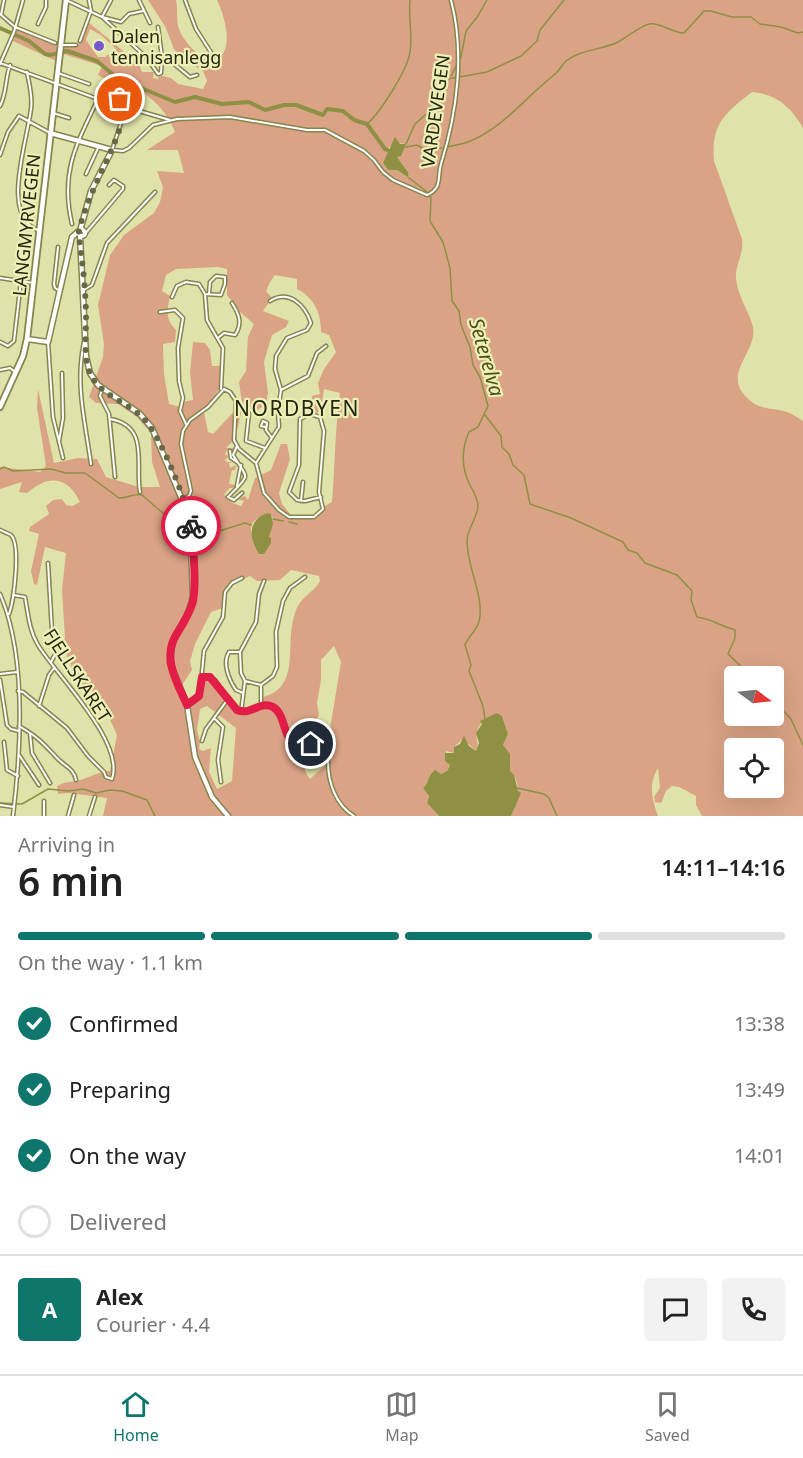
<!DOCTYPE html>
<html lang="en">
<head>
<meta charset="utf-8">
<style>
  body { margin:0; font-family:"Noto Sans",sans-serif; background:#f2f2f2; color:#222; height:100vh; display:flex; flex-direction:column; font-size:22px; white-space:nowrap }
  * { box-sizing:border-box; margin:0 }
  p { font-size:20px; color:#767676 }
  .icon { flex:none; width:33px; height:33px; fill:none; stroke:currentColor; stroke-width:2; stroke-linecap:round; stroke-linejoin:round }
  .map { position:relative; height:816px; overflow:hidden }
  .side { display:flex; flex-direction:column; background:#fff; flex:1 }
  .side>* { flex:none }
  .needle { width:39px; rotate:105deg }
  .controls { position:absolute; left:724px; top:666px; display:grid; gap:12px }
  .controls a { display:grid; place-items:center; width:60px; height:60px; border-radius:6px; background:#fff; box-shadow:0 6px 24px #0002; font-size:30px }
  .pin { position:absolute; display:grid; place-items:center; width:51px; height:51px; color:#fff; margin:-26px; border:3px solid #fff; border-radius:50%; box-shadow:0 2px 6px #0007 }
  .courier { position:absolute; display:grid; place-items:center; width:60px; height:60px; margin:-30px; border:4px solid #e11d48; border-radius:50%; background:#fff; color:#222; box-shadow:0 2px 8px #0007 }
  .overview em { font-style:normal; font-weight:600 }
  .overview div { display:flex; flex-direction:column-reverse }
  .overview { display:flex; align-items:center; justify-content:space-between; height:102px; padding:0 18px }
  h1 { font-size:39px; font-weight:600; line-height:45px }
  .bar { display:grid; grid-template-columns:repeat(4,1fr); gap:9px 6px; align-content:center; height:72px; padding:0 18px }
  .bar i { height:8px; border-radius:4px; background:#e0e0e0 }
  .bar .active { background:#0f766e }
  .bar p { grid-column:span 4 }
  .line { display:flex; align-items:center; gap:15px; padding:0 18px; border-top:2px solid #e0e0e0 }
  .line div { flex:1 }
  .round { display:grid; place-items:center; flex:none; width:63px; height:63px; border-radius:6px; background:#f2f2f2 }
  ol { padding:0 18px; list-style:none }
  li { display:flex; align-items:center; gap:18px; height:66px }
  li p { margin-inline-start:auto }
  li .icon { padding:6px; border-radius:50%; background:#0f766e; color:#fff; stroke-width:4 }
  li:last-child { color:#767676 }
  li i { width:33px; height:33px; border:3px solid #e0e0e0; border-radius:50% }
  .dock { display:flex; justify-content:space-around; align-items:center; height:84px; border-top:2px solid #e0e0e0; background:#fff; font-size:16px; color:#767676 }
  .dock a { display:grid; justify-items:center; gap:3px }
  .dock .active { color:#0f766e }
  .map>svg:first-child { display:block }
  .green { fill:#daa385; fill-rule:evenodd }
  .water { fill:#8e9044 }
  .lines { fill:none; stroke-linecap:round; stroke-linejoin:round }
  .stream { stroke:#8e9044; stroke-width:1.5 }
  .river { stroke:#8e9044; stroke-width:4 }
  .minor-casing { stroke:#84854f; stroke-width:5 }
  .tertiary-casing { stroke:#84854f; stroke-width:7 }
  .secondary-casing { stroke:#84854f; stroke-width:8 }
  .minor { stroke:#fff; stroke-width:2 }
  .tertiary { stroke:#fff; stroke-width:4 }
  .secondary { stroke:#fff; stroke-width:4.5 }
  .done { stroke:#676846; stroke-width:6; stroke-dasharray:0 10.8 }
  .route { stroke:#e11d48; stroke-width:8 }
  .poi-dot { fill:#7457d1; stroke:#edf0b6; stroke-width:2 }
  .labels { text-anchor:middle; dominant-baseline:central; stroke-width:4.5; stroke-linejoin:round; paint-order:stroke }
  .poi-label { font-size:18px; fill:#262610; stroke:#edf0b6; text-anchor:start }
  .street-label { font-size:18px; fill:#262610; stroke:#edf0b6 }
  .water-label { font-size:20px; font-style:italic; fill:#505118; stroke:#edf0b6 }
  .quarter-label { font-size:21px; letter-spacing:1.5px; fill:#262610; stroke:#edf0b6 }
</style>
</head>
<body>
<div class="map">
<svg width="803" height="816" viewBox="0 0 803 816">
  <rect width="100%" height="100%" fill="#e0e3a9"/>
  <path class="green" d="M148,0h28c2,9 0,21 3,29 4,12 21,30 34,33 23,-9 12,-45 4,-62h586v128c-12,-21 -27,-34 -51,-36 -28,22 -41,32 -38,69l28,78c2,15 -7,26 -6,40 2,18 13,32 17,48 5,27 -36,48 -1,75 10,8 24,6 35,10 6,2 11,6 16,9v395h-101l-6,-11v-9l-17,-9 -7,-1 -6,5 -5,12 -6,-1 -1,-5 6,-9 -2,-20c-10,17 -6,31 0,48h-147c6,-15 12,-32 -1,-45 -1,-12 -1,-16 -7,-26l5,-11 -6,-18 -5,-3c-8,5 -19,10 -20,19 -2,8 3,11 -1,19l-13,-12 -9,8v6l-8,-2 -1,10 5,3 -3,7 -6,3 -8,-3c-5,6 -5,12 -10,17l6,8 -2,7 12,13h-336l4,-18 -38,-5 -11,1 -1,-8c7,-4 12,-4 20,-5 12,-3 20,-9 33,-10l7,-36 -14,-31 -27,-27 -15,-35 4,-4 -3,-48 4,-37 -21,-6 -8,38 -3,-1 -3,-13 8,-37 -10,-3 1,-4 19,-13 -3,-8 7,-6 9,-1 4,6 6,1 8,-4c-13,-27 -32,-27 -53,-9l-8,-1 3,-10 -22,7v-22l40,5 6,-6 -9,-58 1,-19 16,74 24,-5 19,1 9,18 33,10h21l-8,-25 -1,-29 -15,-17 -18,-12 -22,-1 -7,-6 14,-40 1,-13 -6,-39 12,-50 14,-20 30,-22 6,-11 3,-15 -6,-16 27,2 -6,-23h-31l28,-18c-7,-19 -23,-36 -41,-44 -12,-5 -24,-6 -36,-13l4,-9 -42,-13 -2,9 -45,-21 4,-13c18,8 44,25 63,15l8,-21 51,42 3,8h12l-1,6 5,1 1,-4 12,3 7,6 25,5 4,-8 -4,-10 -21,-13 -8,-9 -9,-23zM90,29l11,6 15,14 -11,8h-7l-12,-17zM398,143l7,1 -4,11 -4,2 11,15 1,6 -12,-8h-9l-5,-7 6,-9v-7zM218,267l9,2v26l13,17 14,12 -6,13 -2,34 -7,11 3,21 -29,31 -5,-2 -4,-20 15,-23 4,-23h-11l-2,-16 -5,-7 -12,-1 -3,31 3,27 -7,1 -6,6 -11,-3 -5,-30 -1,-30 12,-2 1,-12c-11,-11 -9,-19 -6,-34l-8,-5 4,-16 10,-6zM275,275l22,4v10c17,9 24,23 24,43l8,3 7,17 -12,17 -6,14 2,11 -8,2 -1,15 6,2 4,-3 3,-21 16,4c-5,36 -5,72 -8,109 -15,7 -19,23 -41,13l-9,-11 -3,-11 11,-34 -3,-15h-6l-10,26 -16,8 -7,22 -3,-4 -8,3 7,2 -3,5 -8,-3 -9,-9 6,-6h6v-3l-7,-1 3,-14h3l1,-5 -6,3 -1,-5 5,-1h-7l-2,-2 4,-4 -4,-2 2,-4 3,1 2,8h2v-11h-8l9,-9 8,-34 13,6 10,-7 2,-11 -4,-31 8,-27 14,-8 3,-6 -26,-10 9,-13 -6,-7 4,-9zM267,513l5,3 1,3 -17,30c-3,-19 -14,-24 11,-36zM291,570l28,6 1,5c-7,13 -19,14 -25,32 -11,31 7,74 -32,84l-3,8 -10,7 -13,-3 -22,-27 -10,-4c-7,9 0,15 -12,26l-6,1 -7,-17 12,-18 -2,-9 5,-17 16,-32 12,-4c-2,-20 10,-24 27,-32l7,5 23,-1zM334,646l7,16 -11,67 1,31 -21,19c-11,-13 -3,-26 9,-35l5,3 1,-15 -13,-3 7,-14 -2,-12 4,-23v-20zM735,676h39v40h-39zM207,706l29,22 -4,53 -15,8 -8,-17 2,-24 -8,3 -4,-2 1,-7 -3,-12 3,-21zM735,748h39v40h-39z"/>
  <path class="water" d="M395,137l5,7h6l-5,12 -4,1 11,15 1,6 -12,-8h-9l-5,-7z
    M267,513l4,1 2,10 -4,13 2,1v5l-7,11h-5c-10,-16 -12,-33 8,-41z
    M497,713l5,3 6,18 -5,11 7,9v17l4,4 4,16 3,2 -10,23h-72l-12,-13 2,-7 -6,-8c6,-5 5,-14 12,-18l6,4 6,-3 3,-6 -5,-4v-8h9v-6l6,-3 4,-8 5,10 7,5 3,-8 -3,-10 6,-9 -2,-3z"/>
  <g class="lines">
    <path class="stream" d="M451,76l10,-19 5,-26 12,-15 9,-16
      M367,124c13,-11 41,-55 43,-72 3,-17 -2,-35 0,-52
      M406,144l9,-20 17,-15 5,-16 11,-14 39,-7 34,-16 16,-15 3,-11 24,-30
      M406,147l11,-2 10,6c14,-3 28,-5 41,-9 34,-13 59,-46 86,-67 5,-4 8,-10 12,-14 15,-12 36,-11 52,-19 8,-4 24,-17 31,-18 11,-2 23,9 35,9l20,-22h7l21,6h19l9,7 21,3 17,6 5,-1
      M409,178l17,13 5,7 -1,23 13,21 7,26 2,33 7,10 2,14 9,22 3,18 7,12 8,29 -10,21 -9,5c-8,18 -8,35 1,53 4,7 8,14 8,21 -1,13 -11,23 -11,35 0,28 18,55 12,81 -3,9 -11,15 -14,23l6,20 -2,6 14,35 2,13
      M485,415l16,21 1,11 7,7 4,11 11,10 6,29 41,14 52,24 5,8 9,3 8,10 32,12 15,16 -1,9 6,17c15,2 24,9 38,13v8l-7,16 23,22
      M0,469l4,-2 9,4 38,-2 15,4h19l34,25c9,0 14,-5 23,-3l46,40 28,-3 29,-9 6,2
      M273,519l10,2
      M289,522l8,2
      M774,701l17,18 12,26
      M517,788l27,6 5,4 8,18
      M0,803l22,1 26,-15 21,2 14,-2 13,4 14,-3 12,1 25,9 8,16"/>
    <path class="river" d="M0,28l29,13 16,13 5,1 17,-4 30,10 20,17 58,24 20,-5 27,7 27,-2 16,8 19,-5h12l27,10 4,-6 16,2 11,9 13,4 18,25 4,2"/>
    <g class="minor-casing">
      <path id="minor" d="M139,0l11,23
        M185,0l11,29 18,28 2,7
        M68,1l34,16 9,-17
        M0,14l15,13 40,16
        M1,15l3,-15
        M102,17l45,41 11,16 3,-1 1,-16 -4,-30
        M102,17l19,5 8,-8 14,-3
        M38,24l8,-17v-7
        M80,41l11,-30 -2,-11
        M62,45h14
        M162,54l28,23 7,-2
        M0,63l98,36 72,21
        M0,64l14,-32 9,-32
        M27,72c2,11 6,25 4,37 -5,38 -31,109 9,122
        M58,73l31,11
        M115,104l9,-10
        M0,106c7,-13 5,-27 10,-41
        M126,108l-14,42 11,1 6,-3 24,-23 24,-6 53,-2 77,13h18l39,21 10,9 9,12 10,8 34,15c16,-7 10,-18 14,-31 16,-51 24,-111 10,-164
        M53,113l16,5
        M0,155l8,-23 11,-16 31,17
        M86,174l13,-28
        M72,224c-12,-52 4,-79 26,-125
        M84,235l39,-46v-3l-9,-6 -5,5
        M58,247l-4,37 1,4 5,3
        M0,278l34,5
        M84,290l8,-5 15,-42 48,-51
        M205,294l16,1 4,-11v-7l-9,-1 -6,6 -1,12
        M172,297l5,-11 9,-4 13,2 6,10 2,26 16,28 -2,41
        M160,312l15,-2 8,8 -5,30 1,33 4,17 -3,13 6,13
        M218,338l6,-5 11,2c8,-12 4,-21 -3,-32
        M0,342l8,4 6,-5 7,-60
        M48,342l5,75 10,41
        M84,342c-9,43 1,79 7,122
        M0,370l10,-2 4,3
        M102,389l-2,7 9,18 6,63
        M281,390l27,-14 9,-23 9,-7
        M249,413l-3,28 19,7
        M110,419c40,7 25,45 30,73
        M265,427l-4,-1 2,-5 4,2 -1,7 6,8
        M59,441l4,-23 -1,-45
        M237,446l-4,9c16,26 18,18 -5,42l6,3 8,-7
        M230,451l1,7 6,4
        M256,463l23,-36 -1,-16 3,-21 -6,-21 1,-13 11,-18 20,-8 4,-7c-6,-18 -22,-34 -41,-22
        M237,486l4,-21
        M183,499l6,-3 2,-5 -10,-47 2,-13 7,-11 18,-13 16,-18 6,3 6,9 -2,39 5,9 17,14 8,30 15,17 10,7h25l9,-8 -4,-17 5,-61 -4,-14 -10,-3 -10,5 -1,46 -10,27 8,8 8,1 16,-4
        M301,501l2,-19
        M0,530l11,5c10,10 3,65 -2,79
        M48,563l4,68 6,18 -7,13
        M0,594c27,62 21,156 13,222
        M13,595l12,2c3,16 4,33 13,48 19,31 87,97 74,134l-6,-2 -2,-5 -16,-16 -21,-28 -44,-36 -5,-1
        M240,652l16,-30 3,-28 5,-13
        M0,674l17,-2
        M202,677l13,3c15,19 18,43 46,25 5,0 10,1 14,4 15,12 10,57 47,27l5,1c2,8 1,16 1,25 0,21 8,43 26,54
        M0,680l7,45 4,4 8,2
        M243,693l-7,-3c-7,-10 -14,-27 -7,-38h11l1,21 4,8
        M187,705l13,-12 4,-42 19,-34 2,-25 7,-9 10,-5
        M261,705v-20l12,-9 4,-9 -1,-35 7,-31 7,-13 15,-11
        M39,706l10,-31 5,-7
        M241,712l4,-31 16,4
        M215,719l8,8 -5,33 3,22
        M19,726c20,12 23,16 38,32 7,8 17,10 19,22
        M30,733l2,20 18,30
        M202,741l4,-12 22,-30
        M4,742l3,28 11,6
        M19,755l20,30
        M44,801v15
        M0,805l14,2
        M68,816l6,-21
        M89,816l6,-19"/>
    </g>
    <g class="tertiary-casing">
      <path id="tertiary" d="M50,133l62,17 -21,41 -11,40
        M79 233a3 3 0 1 1 6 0a3 3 0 1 1-6 0Z
        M80,236l6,120 4,17 8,12 42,29 12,14 38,91 3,78 -5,17 -16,29 -2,20 17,42 8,52 17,40 16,19
        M27,339l21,3 24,-105 7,-6"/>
    </g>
    <g class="secondary-casing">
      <path id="secondary" d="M0,407l23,-51 4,-17 39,-339"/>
    </g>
    <use href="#minor" class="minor"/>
    <use href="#tertiary" class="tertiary"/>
    <use href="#secondary" class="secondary"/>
  </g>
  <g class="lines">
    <path class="done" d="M120,99l-5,5 11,4c-10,43 -37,80 -47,123 -1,6 2,15 2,22 3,22 5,45 5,68 0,20 -4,45 10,62 13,15 33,21 47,35 17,16 44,84 48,108"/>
    <path class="route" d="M191,526c2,20 6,55 2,75 -3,12 -10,23 -17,34 -14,24 1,47 11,70l12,-9 3,-19h8l27,33c14,6 23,-10 36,-3 17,10 5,44 38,37"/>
  </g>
  <circle class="poi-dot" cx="99" cy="46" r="6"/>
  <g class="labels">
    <g class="poi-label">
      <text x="111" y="36">Dalen<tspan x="111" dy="21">tennisanlegg</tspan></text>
    </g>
    <g class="street-label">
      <text transform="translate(435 111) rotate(-82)">VARDEVEGEN</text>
      <text transform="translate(26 225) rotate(-84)">LANGMYRVEGEN</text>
      <text transform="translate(78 675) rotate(57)">FJELLSKARET</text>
    </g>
    <g class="water-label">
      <text transform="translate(487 357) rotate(74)">Seterelva</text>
    </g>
    <g class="quarter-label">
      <text x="297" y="408">NORDBYEN</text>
    </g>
  </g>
</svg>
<div class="controls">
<a><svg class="needle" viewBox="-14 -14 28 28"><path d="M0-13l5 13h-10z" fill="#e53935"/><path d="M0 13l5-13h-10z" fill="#767676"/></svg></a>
<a><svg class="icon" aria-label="locate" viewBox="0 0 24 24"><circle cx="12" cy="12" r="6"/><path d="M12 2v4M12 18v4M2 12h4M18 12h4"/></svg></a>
</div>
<div class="pin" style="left:120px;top:99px;background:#ea580c"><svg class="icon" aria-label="bag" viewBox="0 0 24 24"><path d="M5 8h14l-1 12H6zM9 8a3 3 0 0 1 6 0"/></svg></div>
<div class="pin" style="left:311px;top:744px;background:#1f2937"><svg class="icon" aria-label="home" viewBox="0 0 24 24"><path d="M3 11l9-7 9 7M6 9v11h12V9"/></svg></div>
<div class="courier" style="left:191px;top:526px"><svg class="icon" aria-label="bike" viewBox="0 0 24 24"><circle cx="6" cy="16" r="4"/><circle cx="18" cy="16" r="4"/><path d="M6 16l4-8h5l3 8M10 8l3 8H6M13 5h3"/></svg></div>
</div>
<section class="side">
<div class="overview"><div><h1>6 min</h1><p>Arriving in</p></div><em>14:11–14:16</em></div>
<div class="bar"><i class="active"></i><i class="active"></i><i class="active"></i><i></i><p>On the way · 1.1 km</p></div>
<ol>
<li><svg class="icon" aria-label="check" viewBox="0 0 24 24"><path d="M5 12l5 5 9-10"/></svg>Confirmed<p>13:38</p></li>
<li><svg class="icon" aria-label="check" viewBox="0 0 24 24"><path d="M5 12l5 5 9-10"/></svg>Preparing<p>13:49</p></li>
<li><svg class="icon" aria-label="check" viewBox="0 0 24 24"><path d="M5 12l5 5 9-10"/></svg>On the way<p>14:01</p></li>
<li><i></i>Delivered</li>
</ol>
<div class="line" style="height:108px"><b class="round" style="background:#0f766e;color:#fff">A</b><div><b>Alex</b><p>Courier · 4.4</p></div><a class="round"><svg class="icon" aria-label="chat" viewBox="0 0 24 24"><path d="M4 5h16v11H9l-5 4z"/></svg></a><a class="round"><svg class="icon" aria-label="phone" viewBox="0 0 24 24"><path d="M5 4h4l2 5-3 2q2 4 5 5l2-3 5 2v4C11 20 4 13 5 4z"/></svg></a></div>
</section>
<nav class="dock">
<a class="active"><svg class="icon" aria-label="home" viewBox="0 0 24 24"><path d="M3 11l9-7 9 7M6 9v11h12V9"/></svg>Home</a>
<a><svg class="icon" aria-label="map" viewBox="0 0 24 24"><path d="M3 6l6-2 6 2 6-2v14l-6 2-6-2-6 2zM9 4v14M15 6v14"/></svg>Map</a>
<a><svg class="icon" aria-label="saved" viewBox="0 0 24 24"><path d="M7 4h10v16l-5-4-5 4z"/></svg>Saved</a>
</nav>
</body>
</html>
